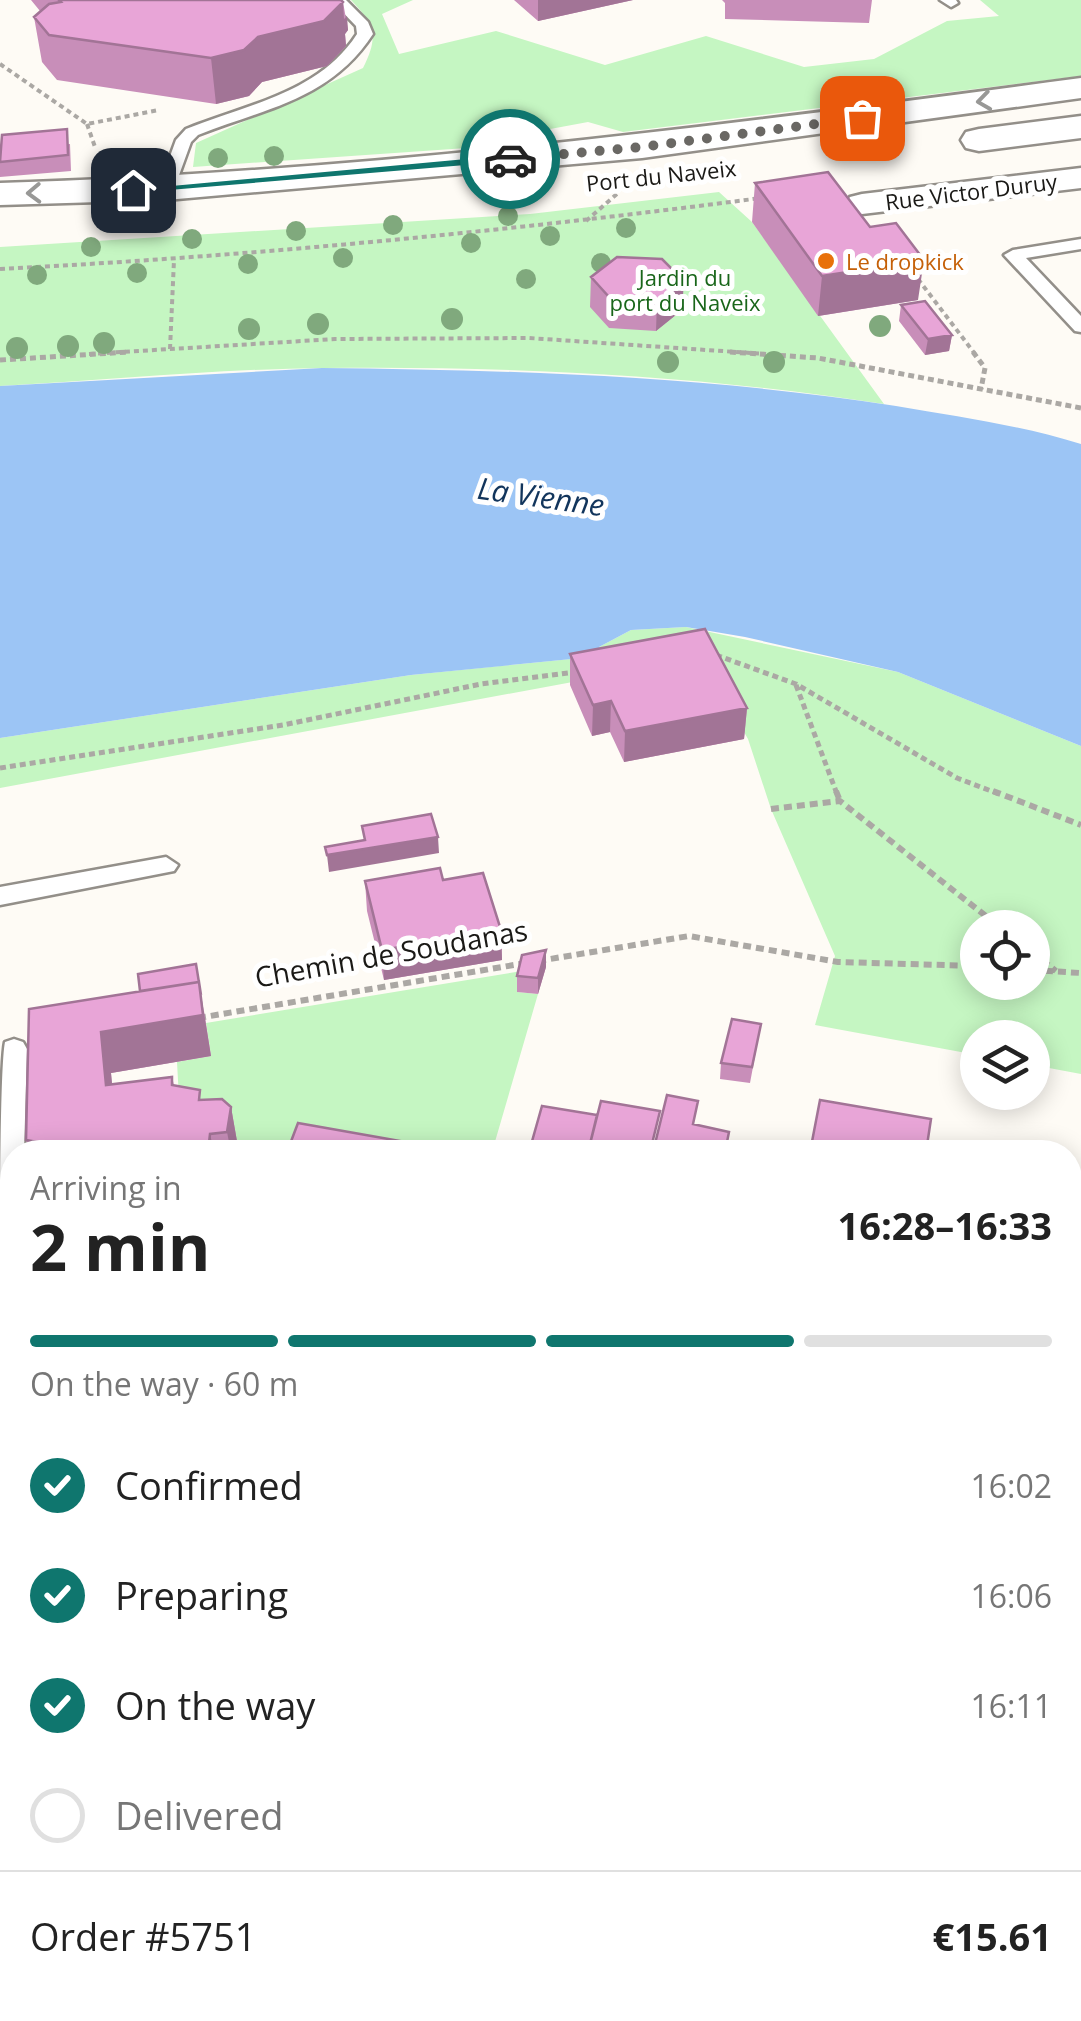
<!DOCTYPE html>
<html lang="en">
<head>
<meta charset="utf-8">
<style>
  body { margin:0; font-family:"Open Sans",sans-serif; background:#f2f2f2; color:#222; height:100vh; display:flex; flex-direction:column; font-size:38px; white-space:nowrap }
  * { box-sizing:border-box; margin:0 }
  p { font-size:32px; color:#767676 }
  .icon { flex:none; width:55px; height:55px; fill:none; stroke:currentColor; stroke-width:2; stroke-linecap:round; stroke-linejoin:round }
  .map { position:relative; flex:1; overflow:hidden }
  .drawer { position:absolute; left:0px; top:1140px; width:1082px; height:882px; display:flex; flex-direction:column; background:#fff; border-radius:40px 40px 0 0; box-shadow:0 5px 25px #0003 }
  .drawer>* { flex:none }
  .fabs { position:absolute; left:960px; top:910px; display:grid; gap:20px }
  .fabs a { display:grid; place-items:center; width:90px; height:90px; border-radius:50%; background:#fff; box-shadow:0 5px 25px #0003; font-size:50px }
  .pin { position:absolute; display:grid; place-items:center; width:85px; height:85px; color:#fff; margin:-42px; border-radius:20px; box-shadow:0 5px 15px #0006 }
  .courier { position:absolute; display:grid; place-items:center; width:100px; height:100px; margin:-50px; border:8px solid #0f766e; border-radius:50%; background:#fff; color:#222; box-shadow:0 2px 12px #0007 }
  .overview em { font-style:normal; font-weight:700 }
  .overview div { display:flex; flex-direction:column-reverse }
  .overview { display:flex; align-items:center; justify-content:space-between; height:170px; padding:0 30px }
  h1 { font-size:65px; font-weight:700; line-height:75px }
  .bar { display:grid; grid-template-columns:repeat(4,1fr); gap:15px 10px; align-content:center; height:120px; padding:0 30px }
  .bar i { height:12px; border-radius:8px; background:#e0e0e0 }
  .bar .on { background:#0f766e }
  .bar p { grid-column:span 4 }
  .line { display:flex; align-items:center; gap:25px; padding:0 30px; border-top:2px solid #e0e0e0 }
  .line div { flex:1 }
  ol { padding:0 30px; list-style:none }
  li { display:flex; align-items:center; gap:30px; height:110px }
  li p { margin-inline-start:auto }
  li .icon { padding:10px; border-radius:50%; background:#0f766e; color:#fff; stroke-width:4 }
  li:last-child { color:#767676 }
  li i { width:55px; height:55px; border:5px solid #e0e0e0; border-radius:50% }
  .map>svg:first-child { display:block }
  .green { fill:#c5f6c2; fill-rule:evenodd }
  .water { fill:#9cc5f5 }
  .lines { fill:none; stroke-linecap:round; stroke-linejoin:round }
  .service-casing { stroke:#938f89; stroke-width:5 }
  .minor-casing { stroke:#938f89; stroke-width:5 }
  .tertiary-casing { stroke:#938f89; stroke-width:5 }
  .primary-casing { stroke:#938f89; stroke-width:5 }
  .path-far2 { stroke:#aba8a4; stroke-width:4; stroke-dasharray:5 4; stroke-linecap:butt }
  .path-far1 { stroke:#aba8a4; stroke-width:5; stroke-dasharray:6 4; stroke-linecap:butt }
  .path { stroke:#aba8a4; stroke-width:6; stroke-dasharray:8 5; stroke-linecap:butt }
  .service { fill:#fff; fill-rule:evenodd }
  .minor { fill:#fff; fill-rule:evenodd }
  .tertiary { fill:#fff; fill-rule:evenodd }
  .primary { fill:#fff; fill-rule:evenodd }
  .tree { fill:#80a97d }
  .wall { fill:#c88eb9 }
  .shaded-wall { fill:#a27496 }
  .building { fill:#e8a5d7; stroke:#a27496; stroke-width:2.5 }
  .oneway { stroke:#989896 }
  .route { fill:#0f766e }
  .done { stroke:#6a6864; stroke-width:10; stroke-dasharray:0 18 }
  .food-dot { fill:#e8710a; stroke:#fff; stroke-width:4 }
  .labels { text-anchor:middle; dominant-baseline:central; stroke-width:10; stroke-linejoin:round; paint-order:stroke }
  .far-street-label { font-size:22px; fill:#1a1916; stroke:#fff }
  .far-food-label { font-size:22px; fill:#c56008; stroke:#fff; text-anchor:start }
  .far-park-label { font-size:22px; fill:#19661a; stroke:#fff }
  .street-label { font-size:28px; fill:#1a1916; stroke:#fff }
  .water-label { font-size:30px; font-style:italic; fill:#12355c; stroke:#fff }
</style>
</head>
<body>
<div class="map">
<svg width="1081" height="2021" viewBox="0 0 1081 2021">
  <rect width="100%" height="100%" fill="#fefbf5"/>
  <path class="green" d="M351,0h62l-31,14 17,40 97,-23 109,34 101,-29 98,31 70,-8 73,-38 52,-5 -19,-16h101v76l-458,56 -35,-10 -54,10 4,11 -345,24 3,-24 167,-75c16,-32 12,-43 -12,-68z
    M719,192l33,30 132,182c-185,-29 -373,-38 -559,-36 -108,1 -217,12 -325,18v-139l530,-33z
    M686,627l212,45 183,74v328l-48,-9 -1,-27h-54l-1,17 -162,-30 20,-69 -64,-147 -23,-70 -46,-81 -702,130v-50l411,-63 190,-19 -2,-9 32,-17zM978,928h54v54h-54z
    M522,971l-5,21 21,2 -46,158h-255l-57,-35 -3,-55 34,-6 -5,-33z"/>
  <path class="water" d="M322,368c192,2 383,8 574,38 63,11 124,19 185,38v302l-183,-74 -153,-35 -59,-10 -55,3 -32,17 3,9 -191,19 -411,63v-352z"/>
  <g class="lines">
    <g class="service-casing">
      <path id="service" d="M331,0h15l22,22 5,12c-43,66 -107,74 -175,101l-7,7 -17,47 -14,4 -2,-4 18,-49 10,-11c62,-25 133,-36 171,-95l-1,-8z
        M940,0h16l2,3 -7,4z
        M1081,239v10l-55,9 55,58v16l-6,-1 -71,-76 9,-5z
        M166,857l12,8 -4,6 -174,34v-18z
        M14,1039l9,3 4,7 -3,103h-12v107l-12,-1c0,-37 0,-192 5,-216z"/>
    </g>
    <g class="minor-casing">
      <path id="minor" d="M1081,168v20l-219,26 -12,-3 -5,-7 5,-7 12,-3z
        M268,2010h70l2,11h-70z
        M761,2010h71l4,11h-71z"/>
    </g>
    <g class="tertiary-casing">
      <path id="tertiary" d="M0,1223l12,1v50l-12,-1z
        M1070,1405l11,3v58l-11,-3z"/>
    </g>
    <g class="primary-casing">
      <path id="primary" d="M1081,78v20l-439,60 -476,42 -166,5v-22c363,-11 721,-57 1081,-105z
        M1081,116v22l-102,13 -13,-3 -5,-8 5,-8 13,-3z"/>
    </g>
    <path class="path-far2" d="M0,64l87,60 72,-14
      M87,124l8,23
      M586,221l32,-28
      M0,269c255,-13 508,-38 761,-71
      M918,279l57,75
      M170,349l4,-89
      M89,354l246,-15 194,-1 237,16"/>
    <path class="path-far1" d="M730,352l88,6 263,50
      M973,352l12,16 -4,21
      M0,360l129,-8
      M716,655l80,29 161,94 42,16
      M796,685l41,109
      M0,768l283,-43 198,-41 94,-12"/>
    <path class="path" d="M836,791l4,10
      M993,791l88,34
      M771,809l69,-8 161,127
      M1032,952l24,19
      M538,961l151,-25 149,26 140,4
      M1032,970l49,3
      M198,1018l328,-55"/>
    <use href="#service" class="service"/>
    <use href="#minor" class="minor"/>
    <use href="#tertiary" class="tertiary"/>
    <use href="#primary" class="primary"/>
  </g>
  <g class="tree">
    <circle cx="274" cy="156" r="10"/>
    <circle cx="218" cy="158" r="10"/>
    <circle cx="156" cy="164" r="10"/>
    <circle cx="508" cy="216" r="10"/>
    <circle cx="393" cy="225" r="10"/>
    <circle cx="626" cy="228" r="10"/>
    <circle cx="296" cy="231" r="10"/>
    <circle cx="550" cy="236" r="10"/>
    <circle cx="192" cy="239" r="10"/>
    <circle cx="471" cy="243" r="10"/>
    <circle cx="91" cy="247" r="10"/>
    <circle cx="343" cy="258" r="10"/>
    <circle cx="601" cy="263" r="10"/>
    <circle cx="248" cy="264" r="10"/>
    <circle cx="137" cy="273" r="10"/>
    <circle cx="37" cy="275" r="10"/>
    <circle cx="526" cy="279" r="10"/>
    <circle cx="452" cy="319" r="11"/>
    <circle cx="318" cy="324" r="11"/>
    <circle cx="880" cy="326" r="11"/>
    <circle cx="249" cy="329" r="11"/>
    <circle cx="104" cy="343" r="11"/>
    <circle cx="68" cy="346" r="11"/>
    <circle cx="17" cy="348" r="11"/>
    <circle cx="668" cy="362" r="11"/>
    <circle cx="774" cy="362" r="11"/>
  </g>
  <path class="wall" d="M31,0h310l2,2 5,28 -3,4 1,12 -19,20 -65,16 -13,14 -33,8 -159,-24 -15,-18 -8,-45 6,-6z
    M514,0h119l-95,21z
    M722,0h150l-3,23 -144,-4v-16z
    M70,144l1,27 -71,6v-29z
    M755,183l163,117 -100,16 -66,-94z
    M591,277l91,33 -26,21 -47,-3 -19,-21z
    M901,305l51,30 -3,16 -24,4 -26,-34z
    M570,654l177,54 -3,31 -120,23 -14,-30 -18,4 -22,-51z
    M443,880l58,50 1,30 -118,20 -17,-69 -2,-30z
    M546,967l-8,27 -21,-2v-16z
    M29,1009l175,2 7,45 -100,17 1,12 60,-8 2,8 28,15 29,7 7,40 -1,5h-207l-4,-12z
    M761,1024l-11,59 -30,-4 1,-16z
    M0,1300l12,1v105l-12,-1z
    M1070,1474l11,2v170l-11,-2z
    M451,2010h72l-32,11h-36z
    M605,2010h127l5,11h-127z
    M840,2010h141l2,5 -3,6h-136z"/>
  <path class="shaded-wall" d="M538,0h95l-95,21z
    M343,2l1,17 3,-3 1,14 -3,4 1,12 -19,20 -65,16 -13,14 -33,8 -5,-46 47,-21z
    M924,260l-6,40 -100,16 4,-40z
    M684,281l-2,29 -26,21 1,-30z
    M952,335l-3,16 -24,4 3,-16z
    M611,701l-1,31 -18,4 1,-31z
    M747,708l-3,31 -120,23 1,-31z
    M438,837l1,16 -110,19 -2,-17z
    M501,930l1,30 -118,20 -2,-30z
    M546,950v17l-8,27v-16z
    M199,982l12,74 -100,17 5,53 -10,-41 -5,-53z
    M231,1107l7,40 -1,5h-6l-4,-20z
    M210,1134l4,18h-6z
    M12,1528v15l-12,3v-15z
    M466,2010h57l-32,11h-34v-8z"/>
  <path class="building" d="M59,0h282l2,2 -19,19 -66,16 -14,13 -33,8 -162,-23 -15,-18 15,-13 12,-2z
    M67,129l1,26 -68,7 2,-27z
    M828,172l42,55 26,-4 28,37 -102,16 -67,-93z
    M617,257l45,2 22,22 -27,20 -47,-3 -19,-21z
    M925,301l27,34 -24,4 -27,-34z
    M705,629l42,79 -122,23 -14,-30 -18,4 -23,-51z
    M431,814l7,23 -111,18 -2,-8 40,-7 -3,-14z
    M440,868l3,12 40,-7 18,57 -119,20 -17,-69z
    M546,950l-8,28 -21,-2 5,-21z
    M196,964l5,31 -2,-13 -59,9 -2,-17z
    M199,982l4,33 -102,17 5,53 66,-8v8l28,5 -1,10 23,-1 9,8 -4,25 -17,2 -2,18h-112l-70,-12 3,-131z
    M732,1019l29,5 -9,43 -31,-4z
    M667,1095l31,6 -5,23 36,8 -4,20h-72z
    M820,1100l111,19 -5,33h-116z
    M601,1101l59,10 -10,41h-62z
    M542,1106l55,9 -9,37h-59z
    M298,1123l164,29h-175z
    M0,1300l12,1v79l-12,-2z
    M12,1470v58l-12,3v-59z
    M1070,1474l11,2v142l-11,-2z
    M618,2010h114l5,11h-114z
    M854,2010h127l2,5 -11,3v3h-114z"/>
  <defs><path id="oneway-chevron" d="M-2-3.5L2.5 0L-2 3.5" fill="none" stroke-width="1.6" stroke-linecap="round" stroke-linejoin="round" transform="scale(2.5)"/></defs>
  <g class="oneway">
    <use href="#oneway-chevron" transform="translate(984 101) rotate(172)"/>
    <use href="#oneway-chevron" transform="translate(34 193) rotate(178)"/>
  </g>
  <path class="route" d="M510,155l4,6 -381,32 -5,-3z"/>
  <g class="lines">
    <path class="done" d="M510,159l132,-12 220,-29"/>
  </g>
  <circle class="food-dot" cx="826" cy="261" r="10"/>
  <g class="labels">
    <g class="far-street-label">
      <text transform="translate(661 175) rotate(-6)">Port du Naveix</text>
      <text transform="translate(971 191) rotate(-7)">Rue Victor Duruy</text>
    </g>
    <g class="far-food-label">
      <text x="846" y="261">Le dropkick</text>
    </g>
    <g class="far-park-label">
      <text x="685" y="277">Jardin du<tspan x="685" dy="25">port du Naveix</tspan></text>
    </g>
    <g class="street-label">
      <text transform="translate(391 953) rotate(-10)">Chemin de Soudanas</text>
    </g>
    <g class="water-label">
      <text transform="translate(541 496) rotate(8)">La Vienne</text>
    </g>
  </g>
</svg>
<div class="fabs">
<a><svg class="icon" aria-label="locate" viewBox="0 0 24 24"><circle cx="12" cy="12" r="6"/><path d="M12 2v4M12 18v4M2 12h4M18 12h4"/></svg></a>
<a><svg class="icon" aria-label="layers" viewBox="0 0 24 24"><path d="M12 4l9 5-9 5-9-5zM3 14l9 5 9-5"/></svg></a>
</div>
<div class="pin" style="left:862px;top:118px;background:#ea580c"><svg class="icon" aria-label="bag" viewBox="0 0 24 24"><path d="M5 8h14l-1 12H6zM9 8a3 3 0 0 1 6 0"/></svg></div>
<div class="pin" style="left:133px;top:190px;background:#1f2937"><svg class="icon" aria-label="home" viewBox="0 0 24 24"><path d="M3 11l9-7 9 7M6 9v11h12V9"/></svg></div>
<div class="courier" style="left:510px;top:159px"><svg class="icon" aria-label="car" viewBox="0 0 24 24"><path d="M5 17H2v-5l4-1 3-4h7l3 4 3 1v5h-3M9 17h6M6 11h13"/><circle cx="7" cy="17" r="2"/><circle cx="17" cy="17" r="2"/></svg></div>
<section class="drawer">
<div class="overview"><div><h1>2 min</h1><p>Arriving in</p></div><em>16:28–16:33</em></div>
<div class="bar"><i class="on"></i><i class="on"></i><i class="on"></i><i></i><p>On the way · 60 m</p></div>
<ol>
<li><svg class="icon" aria-label="check" viewBox="0 0 24 24"><path d="M5 12l5 5 9-10"/></svg>Confirmed<p>16:02</p></li>
<li><svg class="icon" aria-label="check" viewBox="0 0 24 24"><path d="M5 12l5 5 9-10"/></svg>Preparing<p>16:06</p></li>
<li><svg class="icon" aria-label="check" viewBox="0 0 24 24"><path d="M5 12l5 5 9-10"/></svg>On the way<p>16:11</p></li>
<li><i></i>Delivered</li>
</ol>
<div class="line" style="height:130px"><div>Order #5751</div><b>€15.61</b></div>
</section>
</div>
</body>
</html>
